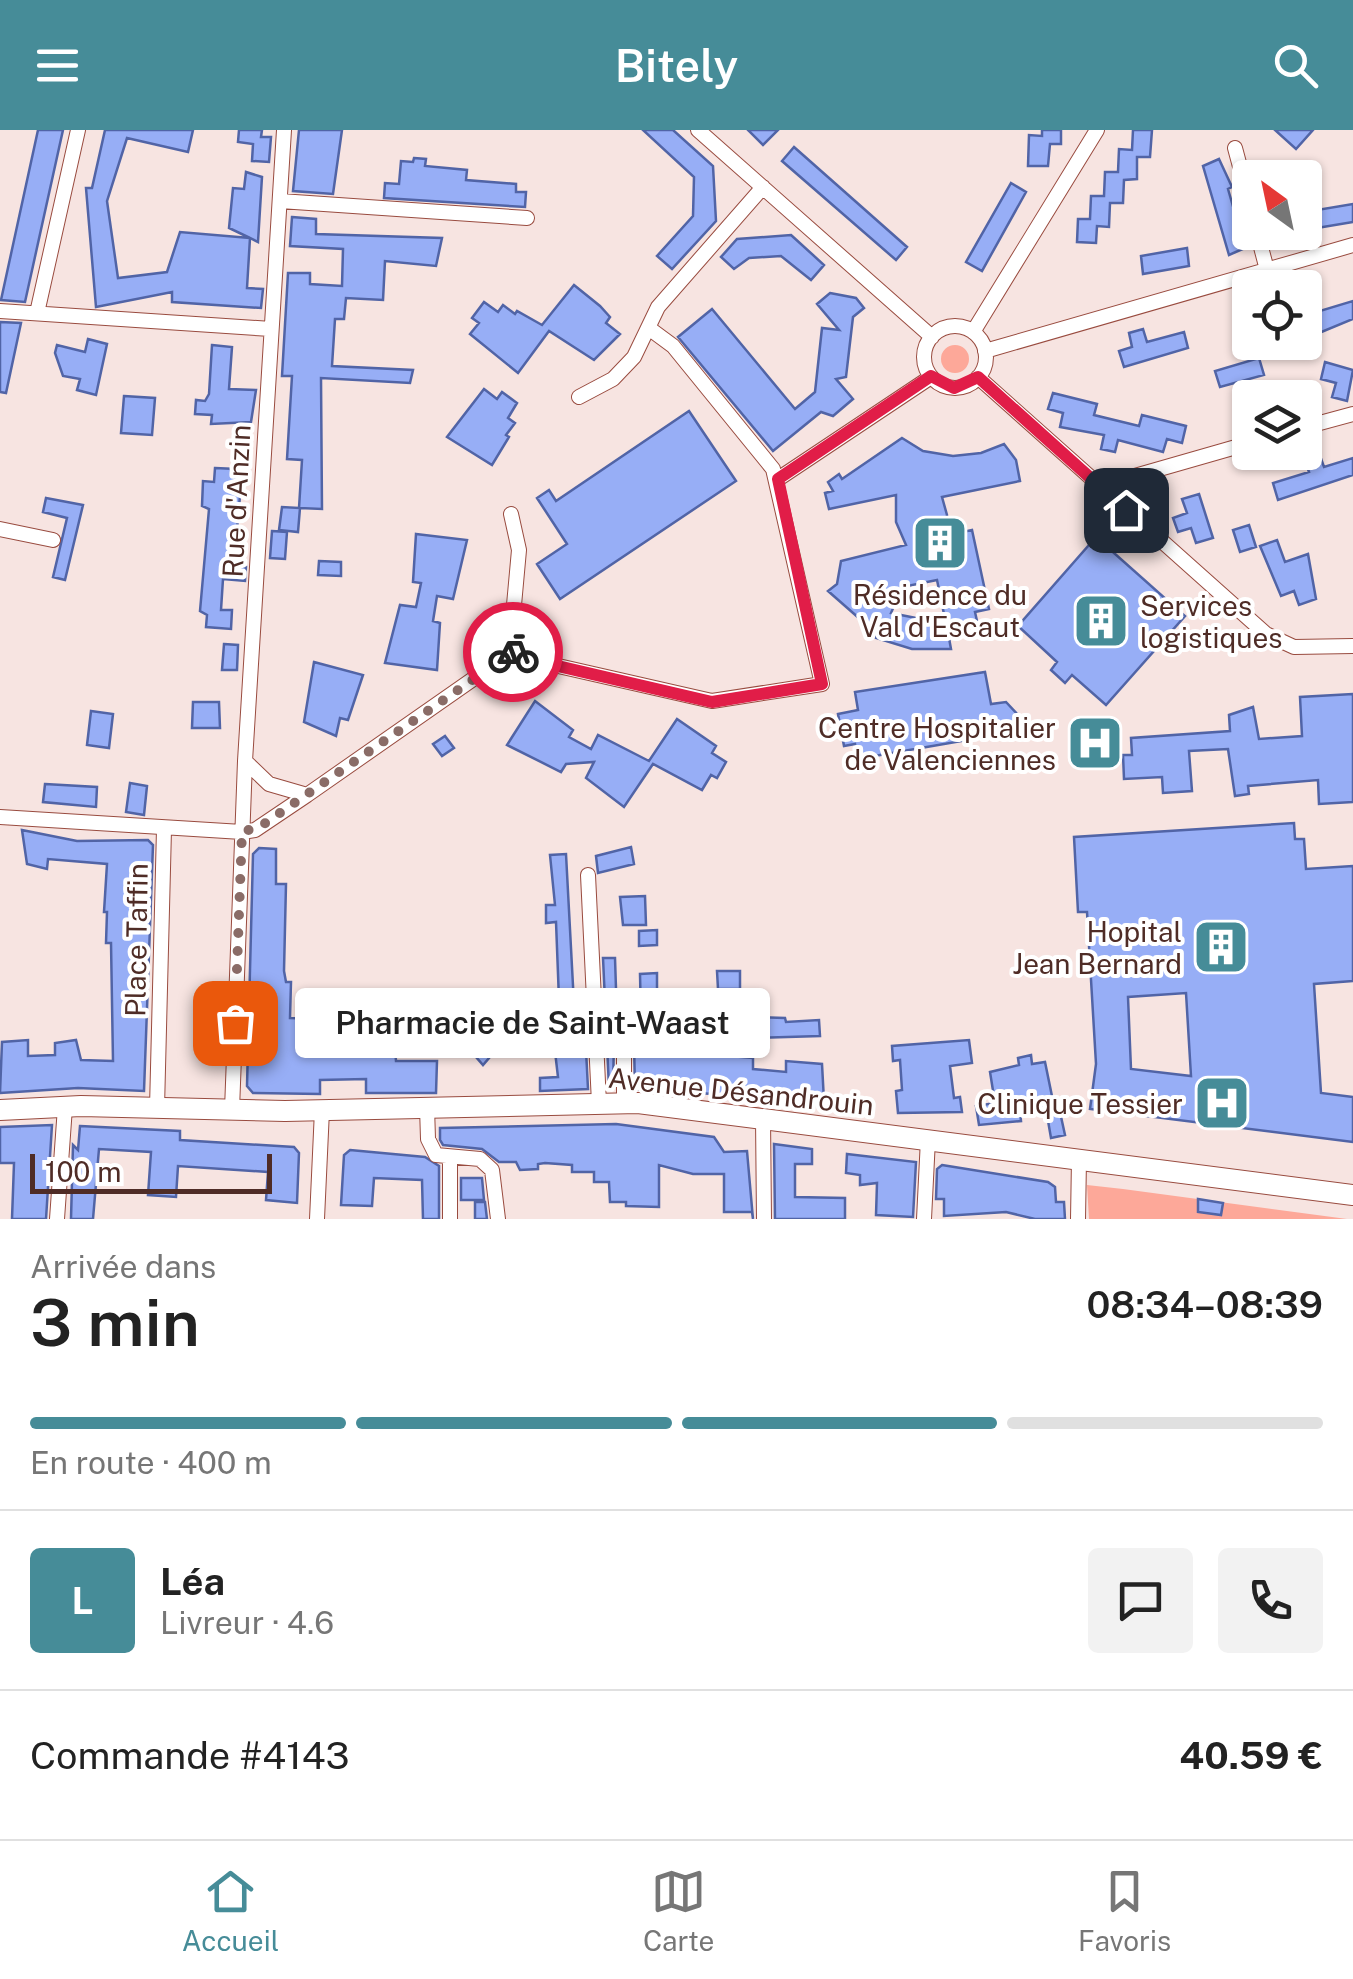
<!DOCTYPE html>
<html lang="fr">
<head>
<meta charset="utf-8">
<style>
  body { margin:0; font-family:"Public Sans",sans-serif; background:#f2f2f2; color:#222; height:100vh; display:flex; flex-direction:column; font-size:38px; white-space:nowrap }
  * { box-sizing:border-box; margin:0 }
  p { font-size:32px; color:#767676 }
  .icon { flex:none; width:55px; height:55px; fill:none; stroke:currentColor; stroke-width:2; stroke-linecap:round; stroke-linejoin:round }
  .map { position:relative; height:1089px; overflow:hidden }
  .sheet { display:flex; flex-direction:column; background:#fff; flex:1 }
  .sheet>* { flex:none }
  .needle { width:65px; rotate:327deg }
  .tools { position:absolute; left:1232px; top:30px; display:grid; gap:20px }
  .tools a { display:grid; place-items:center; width:90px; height:90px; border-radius:10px; background:#fff; box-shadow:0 2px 8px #0004; font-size:50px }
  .scale { position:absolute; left:30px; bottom:25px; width:242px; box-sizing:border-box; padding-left:10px; border:5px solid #4f2c26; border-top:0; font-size:28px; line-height:35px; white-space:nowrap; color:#4f2c26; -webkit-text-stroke:8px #fff; paint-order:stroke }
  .pin { position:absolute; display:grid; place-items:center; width:85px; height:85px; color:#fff; margin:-42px; border-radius:20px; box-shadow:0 5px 15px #0006 }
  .courier { position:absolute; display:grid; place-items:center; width:100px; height:100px; margin:-50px; border:8px solid #e11d48; border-radius:50%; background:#fff; color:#222; box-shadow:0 2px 12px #0007 }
  .bubble { position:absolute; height:70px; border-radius:10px; background:#fff; box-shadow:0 2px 8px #0004; font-size:32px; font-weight:600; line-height:70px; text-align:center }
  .head em { font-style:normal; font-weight:600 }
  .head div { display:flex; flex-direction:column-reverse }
  .head { display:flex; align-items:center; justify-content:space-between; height:170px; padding:0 30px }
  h1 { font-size:65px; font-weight:600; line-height:75px }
  .bar { display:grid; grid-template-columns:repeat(4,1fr); gap:15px 10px; align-content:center; height:120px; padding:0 30px }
  .bar i { height:12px; border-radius:8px; background:#e0e0e0 }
  .bar .on { background:#468c98 }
  .bar p { grid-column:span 4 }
  .line { display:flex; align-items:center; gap:25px; padding:0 30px; border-top:2px solid #e0e0e0 }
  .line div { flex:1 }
  .round { display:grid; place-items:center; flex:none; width:105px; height:105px; border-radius:10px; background:#f2f2f2 }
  header { display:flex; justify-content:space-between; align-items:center; height:130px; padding:0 30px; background:#468c98; color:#fff; font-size:45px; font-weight:600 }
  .tab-bar { display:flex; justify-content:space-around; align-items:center; height:140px; border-top:2px solid #e0e0e0; background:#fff; font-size:28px; color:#767676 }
  .tab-bar a { display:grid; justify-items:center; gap:5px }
  .tab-bar .on { color:#468c98 }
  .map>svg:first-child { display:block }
  .green { fill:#fda899 }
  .building { fill:#97aef6; stroke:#5164a6; stroke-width:2.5; fill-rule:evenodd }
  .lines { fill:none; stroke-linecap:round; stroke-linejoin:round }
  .minor-casing { stroke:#994b3f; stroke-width:16 }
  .secondary-casing { stroke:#994b3f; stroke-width:22 }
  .minor { stroke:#fff; stroke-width:14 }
  .secondary { stroke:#fff; stroke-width:20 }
  .done { stroke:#8a6c67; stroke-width:10; stroke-dasharray:0 18 }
  .route { stroke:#e11d48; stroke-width:12 }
  .labels { text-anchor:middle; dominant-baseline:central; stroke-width:8; stroke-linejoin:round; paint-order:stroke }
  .street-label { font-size:28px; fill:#4f2c26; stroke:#fff }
  .poi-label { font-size:28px; fill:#4f2c26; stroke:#fff; text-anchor:end }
</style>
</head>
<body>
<header><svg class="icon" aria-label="menu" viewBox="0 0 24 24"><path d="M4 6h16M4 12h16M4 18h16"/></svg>Bitely<svg class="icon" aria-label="search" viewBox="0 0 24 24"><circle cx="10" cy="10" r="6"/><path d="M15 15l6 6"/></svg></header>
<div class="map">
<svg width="1353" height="1089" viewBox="0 0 1353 1089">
  <rect width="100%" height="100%" fill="#f7e4e1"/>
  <path class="green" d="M941 229a14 14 0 1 1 28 0a14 14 0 1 1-28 0Z
    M1087,1055l36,4 224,30h-258z"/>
  <path class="building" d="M38,0h25l-38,172 -24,-2z
    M105,0h88l-5,22 -61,-14 -20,63 11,77 49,-6 13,-40 70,6 -21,-10 4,-40 11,1 2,-17 16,5 -4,65 -8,-4 -3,50 16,1 -2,19 -89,-6v-10l-76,15 -10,-119h6z
    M239,0h23l-1,7h10l-2,25 -17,-1 1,-17 -15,-2z
    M299,0h43l-9,64 -40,-3z
    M643,0h30l40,36 3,55 -44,48 -15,-13 36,-40 1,-39z
    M748,0h30l-15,15z
    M1042,0h19v14h-11l-2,22h-20l1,-31 13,1z
    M1133,0h19l-2,27h-13v22l-13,1 -1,23h-13l-1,24 -12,-1 -1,17 -19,-1 1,-23h12l1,-23h13l1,-24h13l1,-23 13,1z
    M1275,0h38l-17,19z
    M794,17l113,100 -11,13 -114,-99z
    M414,28l12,1 -1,7 42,4 -1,10 50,4v8h10l-1,15 -141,-9 1,-15 14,1 2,-23 12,1z
    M1219,29l13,28 -4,2 17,59 -16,7 -26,-89z
    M1011,53l15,9 -44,79 -16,-9z
    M1353,74v18l-48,8v-18z
    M292,87l24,2v15l126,4 -6,28 -51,-5 -2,39 -37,-2 -2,21h-9l-3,47 81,4 -3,13 -89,-5 1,131 -22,-1 -2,24 -19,-2 3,-23 17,1 3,-48 -15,-1 5,-83h-10l6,-103h22v11l32,2 1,-37 -53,-3z
    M791,105l33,30 -13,15 -30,-24 -32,2 -15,11 -13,-12 16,-18z
    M1187,118l2,18 -46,8 -2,-18z
    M574,155l26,21 10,11 -4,6 14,11 -26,26 -45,-29 -31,42 -48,-39 9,-11 -7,-5 12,-16 14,10 5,-7 12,9 2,-3 25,14z
    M830,163l26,5 8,10 -11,9 -7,60 -10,2 17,20 -20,17 -12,-4 -48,39 -95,-114 34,-28 83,100 20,-17 7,-64 17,2 -22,-26z
    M1353,171v18l-34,14 -6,-20z
    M0,192l21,1 -15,70 -6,-1z
    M1143,199l4,13 37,-10 4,16 -64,19 -5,-16 13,-4 -3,-14z
    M88,209l19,5 -11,51 -19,-5 3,-11 -17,-3 -8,-23 2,-8 28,7z
    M212,215l20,2 -3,42 27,1 -5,32 -40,2 1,-9 -17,-1 1,-14 9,1 4,-7z
    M1259,228l5,17 -44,12 -5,-16z
    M1325,232l28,8 -6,31 -15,-4 4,-14 -15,-4z
    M484,259l13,10 5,-7 15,11 -9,15 7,5 -9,12 3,2 -17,28 -45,-28z
    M1053,263l44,11 -3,11 45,11 3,-11 44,11 -4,17 -15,-4 -4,13 -45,-12 -3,12 -14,-3 3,-14 -44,-8 3,-14 -15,-4z
    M124,266l31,2 -3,37 -31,-2z
    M689,281l47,70 -176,118 -23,-35 30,-20 -30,-46 12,-8 7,11z
    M902,308l21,13 30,5 28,-3 23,-9 12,16 4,21 -78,16 5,18 -3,21 28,-6 17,79 -14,3 2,9 -30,6 4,22h-39l-36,-11 1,-4 -49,-43 9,-7 4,-23 65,-16 -10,-23v-27l-67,14 -4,-16 8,-2 -5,-9 11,-8 3,5zM937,450l9,44 -55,-11 11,-26z
    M1319,323l5,14 29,-9v17l-75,25 -5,-17 36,-11 -5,-14z
    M215,338l21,1 -1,15h6l-7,82 12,1 -1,14 -22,-2 -2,31h11l-1,19 -25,-2 1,-12 -7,-4 9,-102 -7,-3 1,-25 11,1z
    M1199,364l14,44 -17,5 -5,-15 -13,4 -5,-14 14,-5 -5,-14z
    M46,368l37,7 -18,75 -12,-3 14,-59 -24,-6z
    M1249,395l7,22 -16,5 -7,-22z
    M272,401l15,1 -2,27 -15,-1z
    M416,404l51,6 -14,59 -16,-3 -4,25 7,2 -3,47 -52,-7 15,-58 16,2 5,-24 -8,-1z
    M1096,407l89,79 -79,89 -34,-30 -7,8 -14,-13 6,-8 -39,-36z
    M1277,410l8,22 23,-8 8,45 -17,6 -5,-14 -13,5 -21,-50z
    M319,431l22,1v14l-23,-1z
    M224,514l14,1 -1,25h-15z
    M314,532l49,13 -15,45 -8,-2 -4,18 -32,-14z
    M985,542l6,32 15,-2 25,27 -174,30 -2,-15 -11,2 -6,-32 20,-4 -3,-18z
    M1353,564v108l-34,2 -1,-24 -70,6 1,8 -14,2 -7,-47 -39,2 3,40 -29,2 -1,-16 -38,2 -1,-24h9l-1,-17 99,-7 -1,-16 24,-8 6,32 43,-3 -2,-39z
    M535,571l38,29 -4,7 22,12 7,-14 51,26 28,-42 39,27 -4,7 14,9 -9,16 -6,-3 -9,15 -49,-26 -29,43 -38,-29 8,-16 -28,2 -5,8 -54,-27z
    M193,572h26l1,26h-28z
    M91,581l22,3 -4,34 -22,-3z
    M445,606l9,12 -12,8 -9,-12z
    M130,653l17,3 -3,29 -18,-3z
    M45,654l52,3 -1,20 -53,-5z
    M1294,693l1,16h9l2,30 47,-3v115l-39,3 7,109 32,4v45l-263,-33 6,-45 -9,-152h-9l-4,-75zM1186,863l5,83 -60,-7 -3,-72z
    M22,700l55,11 71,-1 5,5 -9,246 -66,-3 -78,5 2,-51 26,-2v16l27,-1v-12l21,-3 5,20 32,1 -2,-118h-5l1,-31h-3l3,-48 -59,-5 -1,10 -20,-5z
    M631,717l3,17 -36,9 -2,-17z
    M259,718l17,1v35h10l-2,87 2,11h5l-1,36 32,1 -1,32 74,-3 1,13h41l-1,32h-70v-14l-46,1v14l-67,-1 -6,-7 6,-232z
    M566,724l10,188 1,8h9l2,39 -48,2v-13l18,-1 -9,-77h10l-3,-78 -10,1v-18h9l-5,-50z
    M645,766l1,29h-23l-3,-28z
    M657,800v15l-18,1v-15z
    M603,828h12l2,61h24l-1,-45 17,-1v46l29,1v17l23,1 -1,16 45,4v11l33,3v-11l36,3 2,37 -189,-12 -1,-45 -9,-10 -11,7 -1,47h-4z
    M717,841h23v18h-22z
    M737,873h20v14l28,1 1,4 33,-2 1,16 -67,2 -1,-11h-15z
    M472,887l29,27 -18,21 -27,-31z
    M969,910l3,23 -22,3 4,32 6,-1 2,15 -64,1 -2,-22 6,-1 -2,-30 -7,1 -1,-15z
    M1031,925l1,9 13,-2 9,44 -34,5 1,10 -42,4 -3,-19 19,-3 -5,-31 29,-7 -1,-7z
    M1060,982l5,23 -14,3 -4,-23z
    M616,994l98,13 10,15 23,-1 6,68 -1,-7h-28v-38h-31l-34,-9v42l-33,-1v-4h-16l-1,-20h-15v-10h-22v-7l-27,-2 -7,1v5l-18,1 -4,-8h-17l-17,-13 -39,-4 -3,-5v-12z
    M52,995l-6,94h-34l2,-56h-14v-36z
    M80,996l100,5v9l114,7 5,6 -2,50 -31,-3 2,-28 -90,-6 -2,31 -28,-2 3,-43 -52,-3 -6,70h-22l2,-74 5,5z
    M774,1014l38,5v15h-17v33l50,1v21h-70z
    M350,1020l75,7 14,9v53h-16l-1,-39 -48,-2 -2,28 -31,-1 3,-50z
    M847,1024l69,8 -3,55 -37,-2 1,-32 -17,2v-10l-14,-2z
    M942,1035l106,17 7,5 1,15h8l1,17h-30l-29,-7 -62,4v-17h-8l1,-30z
    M461,1048h21l2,22h-23z
    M1198,1069l25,4 -2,12 -23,-3z
    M475,1072h10l2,17h-12z"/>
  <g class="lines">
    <g class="minor-casing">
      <path id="minor" d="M698,0l234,207
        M1235,18l15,56
        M280,71l247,17
        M1257,102l10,38
        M0,181l271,18
        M37,183l41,-183
        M924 227a31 31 0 1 1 62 0a31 31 0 1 1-62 0Z
        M973,202l124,-202
        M985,221l368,-106
        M978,247l288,257 28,13 59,-1
        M579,267l34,-18 21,-22 24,-50 105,-120
        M1305,297l48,-13
        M778,349l153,-102
        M1100,356l150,-43
        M511,384l8,36 -7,77 4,22
        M0,399l53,11
        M516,519l16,11 180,41 110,-17 -49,-215 -100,-123 -23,-17
        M245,631l24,23 38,11 209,-146
        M0,687l242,15 13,-2 52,-35
        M588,745l11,228
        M624,973v-58
        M427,977l1,32 8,16 44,4 12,11 6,49
        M157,978l7,-279
        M232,980l13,-349 39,-631
        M763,988l1,101
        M57,1089l8,-112
        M317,1089l5,-109
        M450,1089v-60
        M924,1089l4,-80
        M1078,1089l1,-60"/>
    </g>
    <g class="secondary-casing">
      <path id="secondary" d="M0,980l81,-4 204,5 353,-8 715,92"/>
    </g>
    <use href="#minor" class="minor"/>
    <use href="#secondary" class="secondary"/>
  </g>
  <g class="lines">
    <path class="done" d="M235,893l7,-191 19,-6 252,-174"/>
    <path class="route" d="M513,522l19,8 180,42 110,-18 -44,-205 153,-103 23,12 24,-11 148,133"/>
  </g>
  <defs>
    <g id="building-square" transform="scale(2.875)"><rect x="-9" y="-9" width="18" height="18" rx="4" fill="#468c98" stroke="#fff"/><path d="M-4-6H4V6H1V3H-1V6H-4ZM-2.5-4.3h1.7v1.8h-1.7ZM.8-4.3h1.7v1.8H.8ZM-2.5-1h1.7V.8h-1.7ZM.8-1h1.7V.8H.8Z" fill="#fff"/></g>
    <g id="hospital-square" transform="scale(2.875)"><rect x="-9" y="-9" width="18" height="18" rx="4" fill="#468c98" stroke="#fff"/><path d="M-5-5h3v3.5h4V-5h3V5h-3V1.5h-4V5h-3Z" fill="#fff"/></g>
  </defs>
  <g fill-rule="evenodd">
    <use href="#building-square" x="940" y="413"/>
    <use href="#building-square" x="1101" y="491"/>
    <use href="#hospital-square" x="1095" y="613"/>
    <use href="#building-square" x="1221" y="817"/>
    <use href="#hospital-square" x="1222" y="973"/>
  </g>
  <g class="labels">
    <g class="street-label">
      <text transform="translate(236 371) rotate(-87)">Rue d'Anzin</text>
      <text transform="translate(136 810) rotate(-89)">Place Taffin</text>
      <text transform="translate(741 961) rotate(6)">Avenue Désandrouin</text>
    </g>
    <g class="poi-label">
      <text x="940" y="464" text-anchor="middle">Résidence du<tspan x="940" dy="32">Val d'Escaut</tspan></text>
      <text x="1140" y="475" text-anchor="start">Services<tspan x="1140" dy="32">logistiques</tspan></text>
      <text x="1056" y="597">Centre Hospitalier<tspan x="1056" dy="32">de Valenciennes</tspan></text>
      <text x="1182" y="801">Hopital<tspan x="1182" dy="32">Jean Bernard</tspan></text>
      <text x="1183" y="973">Clinique Tessier</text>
    </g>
  </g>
</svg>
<div class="tools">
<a><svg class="needle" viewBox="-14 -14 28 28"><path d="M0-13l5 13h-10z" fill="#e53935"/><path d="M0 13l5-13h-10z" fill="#767676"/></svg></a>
<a><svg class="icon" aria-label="locate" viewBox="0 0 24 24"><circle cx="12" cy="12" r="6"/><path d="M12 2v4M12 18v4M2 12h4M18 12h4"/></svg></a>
<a><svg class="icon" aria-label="layers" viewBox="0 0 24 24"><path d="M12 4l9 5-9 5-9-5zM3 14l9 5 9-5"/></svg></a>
</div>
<div class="scale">100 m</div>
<div class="pin" style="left:235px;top:893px;background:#ea580c"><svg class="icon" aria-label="bag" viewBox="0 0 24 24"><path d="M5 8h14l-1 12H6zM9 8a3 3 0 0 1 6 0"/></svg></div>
<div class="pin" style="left:1126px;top:380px;background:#1f2937"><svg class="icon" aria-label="home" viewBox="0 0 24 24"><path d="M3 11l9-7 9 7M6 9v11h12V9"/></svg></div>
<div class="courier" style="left:513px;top:522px"><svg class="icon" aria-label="bike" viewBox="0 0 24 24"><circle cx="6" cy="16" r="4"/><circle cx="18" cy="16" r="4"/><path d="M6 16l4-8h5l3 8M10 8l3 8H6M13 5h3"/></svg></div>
<div class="bubble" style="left:295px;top:858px;width:475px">Pharmacie de Saint-Waast</div>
</div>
<section class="sheet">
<div class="head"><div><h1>3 min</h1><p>Arrivée dans</p></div><em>08:34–08:39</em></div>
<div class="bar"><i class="on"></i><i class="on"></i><i class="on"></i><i></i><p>En route · 400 m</p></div>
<div class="line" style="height:180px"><b class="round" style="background:#468c98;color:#fff">L</b><div><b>Léa</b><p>Livreur · 4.6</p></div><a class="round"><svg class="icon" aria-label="chat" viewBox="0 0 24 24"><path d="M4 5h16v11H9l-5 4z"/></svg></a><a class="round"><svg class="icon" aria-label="phone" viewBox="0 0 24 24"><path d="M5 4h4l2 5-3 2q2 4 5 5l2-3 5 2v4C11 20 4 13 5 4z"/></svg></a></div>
<div class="line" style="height:130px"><div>Commande #4143</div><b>40.59 €</b></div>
</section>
<nav class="tab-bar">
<a class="on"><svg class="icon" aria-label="home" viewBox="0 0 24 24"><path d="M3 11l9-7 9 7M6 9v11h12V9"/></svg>Accueil</a>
<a><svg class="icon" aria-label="map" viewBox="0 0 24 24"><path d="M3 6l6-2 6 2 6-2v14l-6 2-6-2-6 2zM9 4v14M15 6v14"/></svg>Carte</a>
<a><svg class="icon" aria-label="saved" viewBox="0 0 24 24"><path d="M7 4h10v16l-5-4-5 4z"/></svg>Favoris</a>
</nav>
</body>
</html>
